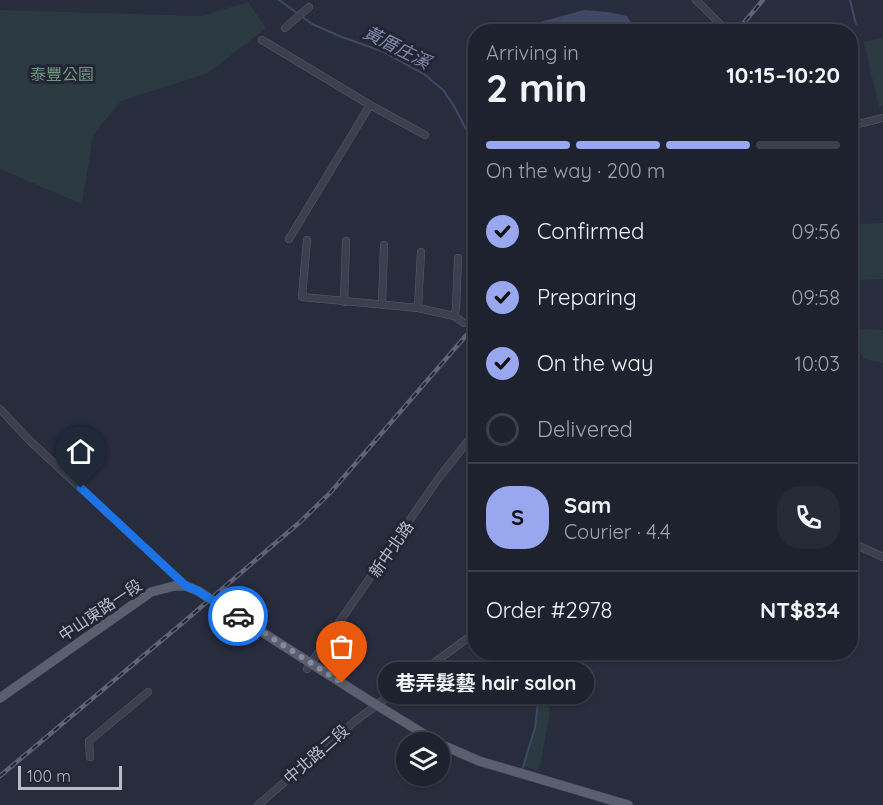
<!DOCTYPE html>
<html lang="en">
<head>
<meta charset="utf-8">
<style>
  body { margin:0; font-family:Quicksand,"Noto Sans TC",sans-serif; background:#262a36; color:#f1f3f6; height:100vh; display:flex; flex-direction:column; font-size:22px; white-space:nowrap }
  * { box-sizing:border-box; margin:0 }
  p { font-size:20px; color:#a1a4aa }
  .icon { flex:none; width:33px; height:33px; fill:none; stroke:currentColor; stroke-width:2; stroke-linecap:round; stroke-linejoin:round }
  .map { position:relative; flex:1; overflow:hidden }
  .details { position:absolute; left:468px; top:24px; width:390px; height:636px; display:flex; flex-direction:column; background:#1e222e; border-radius:24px; box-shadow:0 2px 4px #0004,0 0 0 2px #3c3f4a }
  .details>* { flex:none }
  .tools { position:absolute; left:396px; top:732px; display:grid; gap:12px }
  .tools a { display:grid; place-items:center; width:54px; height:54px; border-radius:50%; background:#1e222e; box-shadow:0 2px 4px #0004,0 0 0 2px #3c3f4a; font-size:30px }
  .scale { position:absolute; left:18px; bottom:15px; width:104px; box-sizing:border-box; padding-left:6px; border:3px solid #b9bbc9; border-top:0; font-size:16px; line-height:21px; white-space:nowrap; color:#b9bbc9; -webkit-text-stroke:4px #212534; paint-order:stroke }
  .pin { position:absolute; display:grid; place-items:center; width:51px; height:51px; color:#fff; margin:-62px -26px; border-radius:50% 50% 50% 0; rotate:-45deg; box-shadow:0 0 6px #0007 }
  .pin .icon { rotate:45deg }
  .courier { position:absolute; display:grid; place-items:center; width:60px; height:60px; margin:-30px; border:4px solid #1a73e8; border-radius:50%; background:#fff; color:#222; box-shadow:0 2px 8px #0007 }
  .bubble { position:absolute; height:42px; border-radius:21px; background:#1e222e; box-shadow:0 2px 4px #0004,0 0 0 2px #3c3f4a; font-size:20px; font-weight:700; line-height:42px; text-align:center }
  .headline em { font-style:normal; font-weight:700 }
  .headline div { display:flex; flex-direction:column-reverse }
  .headline { display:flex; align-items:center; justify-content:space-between; height:102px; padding:0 18px }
  h1 { font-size:39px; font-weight:700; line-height:45px }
  .bar { display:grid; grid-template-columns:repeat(4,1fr); gap:9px 6px; align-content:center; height:72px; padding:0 18px }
  .bar i { height:8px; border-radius:4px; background:#3c3f4a }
  .bar .active { background:#99a7ee }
  .bar p { grid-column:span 4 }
  .line { display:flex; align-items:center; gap:15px; padding:0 18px; border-top:2px solid #3c3f4a }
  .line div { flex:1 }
  .round { display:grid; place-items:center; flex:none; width:63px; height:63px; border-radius:24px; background:#262a36 }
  ol { padding:0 18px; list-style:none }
  li { display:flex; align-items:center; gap:18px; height:66px }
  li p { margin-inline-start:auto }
  li .icon { padding:6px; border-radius:50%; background:#99a7ee; color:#111; stroke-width:4 }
  li:last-child { color:#a1a4aa }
  li i { width:33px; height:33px; border:3px solid #3c3f4a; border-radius:50% }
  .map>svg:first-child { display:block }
  .green { fill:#2b3a40 }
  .water { fill:#404765 }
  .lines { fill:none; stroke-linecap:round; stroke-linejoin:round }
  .stream { stroke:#404765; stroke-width:2 }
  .minor-casing { stroke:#575b69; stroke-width:8 }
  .major-casing { stroke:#464958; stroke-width:10 }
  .minor { stroke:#3c404e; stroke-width:7 }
  .major { stroke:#5a5e6e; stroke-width:9 }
  .rail-casing { stroke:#5f6375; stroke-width:4.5 }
  .rail { stroke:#212534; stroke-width:2; stroke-dasharray:7; stroke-linecap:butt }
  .major-bridge-casing { stroke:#464958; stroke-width:10; stroke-linecap:butt }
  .major-bridge { stroke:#5a5e6e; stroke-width:9 }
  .done { stroke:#868998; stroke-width:6; stroke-dasharray:0 10.8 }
  .route { stroke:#1a73e8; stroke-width:8 }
  .labels { text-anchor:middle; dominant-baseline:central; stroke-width:6; stroke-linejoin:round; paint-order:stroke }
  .park-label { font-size:16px; fill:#729783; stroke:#212534 }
  .street-label { font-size:16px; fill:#b9bbc9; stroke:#212534 }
  .water-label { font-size:18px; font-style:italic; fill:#848cad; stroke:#212534 }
</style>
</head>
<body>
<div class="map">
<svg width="883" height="805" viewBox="0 0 883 805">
  <rect width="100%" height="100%" fill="#282d3e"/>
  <path class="green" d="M248,2l18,26 -58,45 -87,28 -28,34 -11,69 -82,-35v-159l202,6z
    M883,38v68l-4,1 -15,-65z
    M883,223v56l-23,1 -9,-34v-22z
    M851,329l32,1v33l-19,-4 -5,-8 -8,-2z
    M537,653h17l-5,64 -9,49 -3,4 -14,-4c14,-39 19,-72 14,-113z"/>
  <path class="water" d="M584,10l24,2 19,4 6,10 -2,5h-124z"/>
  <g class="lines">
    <path class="stream" d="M279,0l33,24 30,13 42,15 40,22 19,16 11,16 22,42
      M850,0l6,24
      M522,770l13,-42 5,-45 -3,-31"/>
    <g class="minor-casing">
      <path id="minor" d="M696,0l24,24
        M285,28l24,-21
        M262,40l108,65 55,30
        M850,126l33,-8
        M289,239l81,-134
        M307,240l-5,57 116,11 36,8 10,7
        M344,302l2,-61
        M382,305l2,-60
        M418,308l3,-56
        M454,316l2,-8 2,-50
        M0,409l29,31 157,146
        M850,542l33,15
        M307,669l131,-190 38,-48
        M90,757l-1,-16 59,-49
        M258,805l97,-84 121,-89"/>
    </g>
    <g class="major-casing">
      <path id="major" d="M362,696l75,46
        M0,698l151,-106 23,-6h12
        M440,744l39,17 149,44"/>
    </g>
    <use href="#minor" class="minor"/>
    <use href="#major" class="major"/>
    <g class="rail-casing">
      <path id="rail" d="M736,32l27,-32
        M0,776l186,-156 114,-98 30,-29 146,-169"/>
    </g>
    <use href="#rail" class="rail"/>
    <g class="major-bridge-casing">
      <path id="major-bridge" d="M186,586l12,5 164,105"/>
    </g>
    <use href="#major-bridge" class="major-bridge"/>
  </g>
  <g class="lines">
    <path class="done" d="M238,616l104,67"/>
    <path class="route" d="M81,488l105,98 12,5 40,25"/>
  </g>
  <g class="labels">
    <g class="park-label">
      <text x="62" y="74">泰豐公園</text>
    </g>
    <g class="street-label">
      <text transform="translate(391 549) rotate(-55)">新中北路</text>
      <text transform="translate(100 610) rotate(-34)">中山東路一段</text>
      <text transform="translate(316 754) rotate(-41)">中北路二段</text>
    </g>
    <g class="water-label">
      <text transform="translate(397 47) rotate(27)">黃厝庄溪</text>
    </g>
  </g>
</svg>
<div class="tools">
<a><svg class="icon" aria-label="layers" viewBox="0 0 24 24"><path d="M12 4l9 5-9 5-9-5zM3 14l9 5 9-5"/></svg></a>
</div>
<div class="scale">100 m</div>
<div class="pin" style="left:342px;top:683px;background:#ea580c"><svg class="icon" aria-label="bag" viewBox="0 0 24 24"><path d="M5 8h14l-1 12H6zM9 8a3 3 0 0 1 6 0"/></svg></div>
<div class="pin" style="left:81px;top:488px;background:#1f2937"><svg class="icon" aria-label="home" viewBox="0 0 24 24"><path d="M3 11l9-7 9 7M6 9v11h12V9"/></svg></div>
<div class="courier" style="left:238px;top:616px"><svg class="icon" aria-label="car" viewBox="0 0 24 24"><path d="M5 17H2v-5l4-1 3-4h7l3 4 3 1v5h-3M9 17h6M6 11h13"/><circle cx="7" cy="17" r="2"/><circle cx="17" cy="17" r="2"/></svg></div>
<div class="bubble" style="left:378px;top:662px;width:216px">巷弄髮藝 hair salon</div>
<section class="details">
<div class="headline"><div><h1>2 min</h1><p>Arriving in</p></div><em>10:15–10:20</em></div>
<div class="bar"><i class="active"></i><i class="active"></i><i class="active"></i><i></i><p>On the way · 200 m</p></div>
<ol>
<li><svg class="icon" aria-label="check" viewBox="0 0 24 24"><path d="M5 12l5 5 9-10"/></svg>Confirmed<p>09:56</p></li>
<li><svg class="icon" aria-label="check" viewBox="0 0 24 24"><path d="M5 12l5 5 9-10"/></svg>Preparing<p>09:58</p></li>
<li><svg class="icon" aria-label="check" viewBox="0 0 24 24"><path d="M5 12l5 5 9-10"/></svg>On the way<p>10:03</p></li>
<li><i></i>Delivered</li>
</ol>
<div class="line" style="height:108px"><b class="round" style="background:#99a7ee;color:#111">S</b><div><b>Sam</b><p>Courier · 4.4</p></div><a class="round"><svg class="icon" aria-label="phone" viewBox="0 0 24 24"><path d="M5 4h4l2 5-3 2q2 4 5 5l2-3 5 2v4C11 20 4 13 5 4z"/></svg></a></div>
<div class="line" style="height:78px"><div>Order #2978</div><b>NT$834</b></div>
</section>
</div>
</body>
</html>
